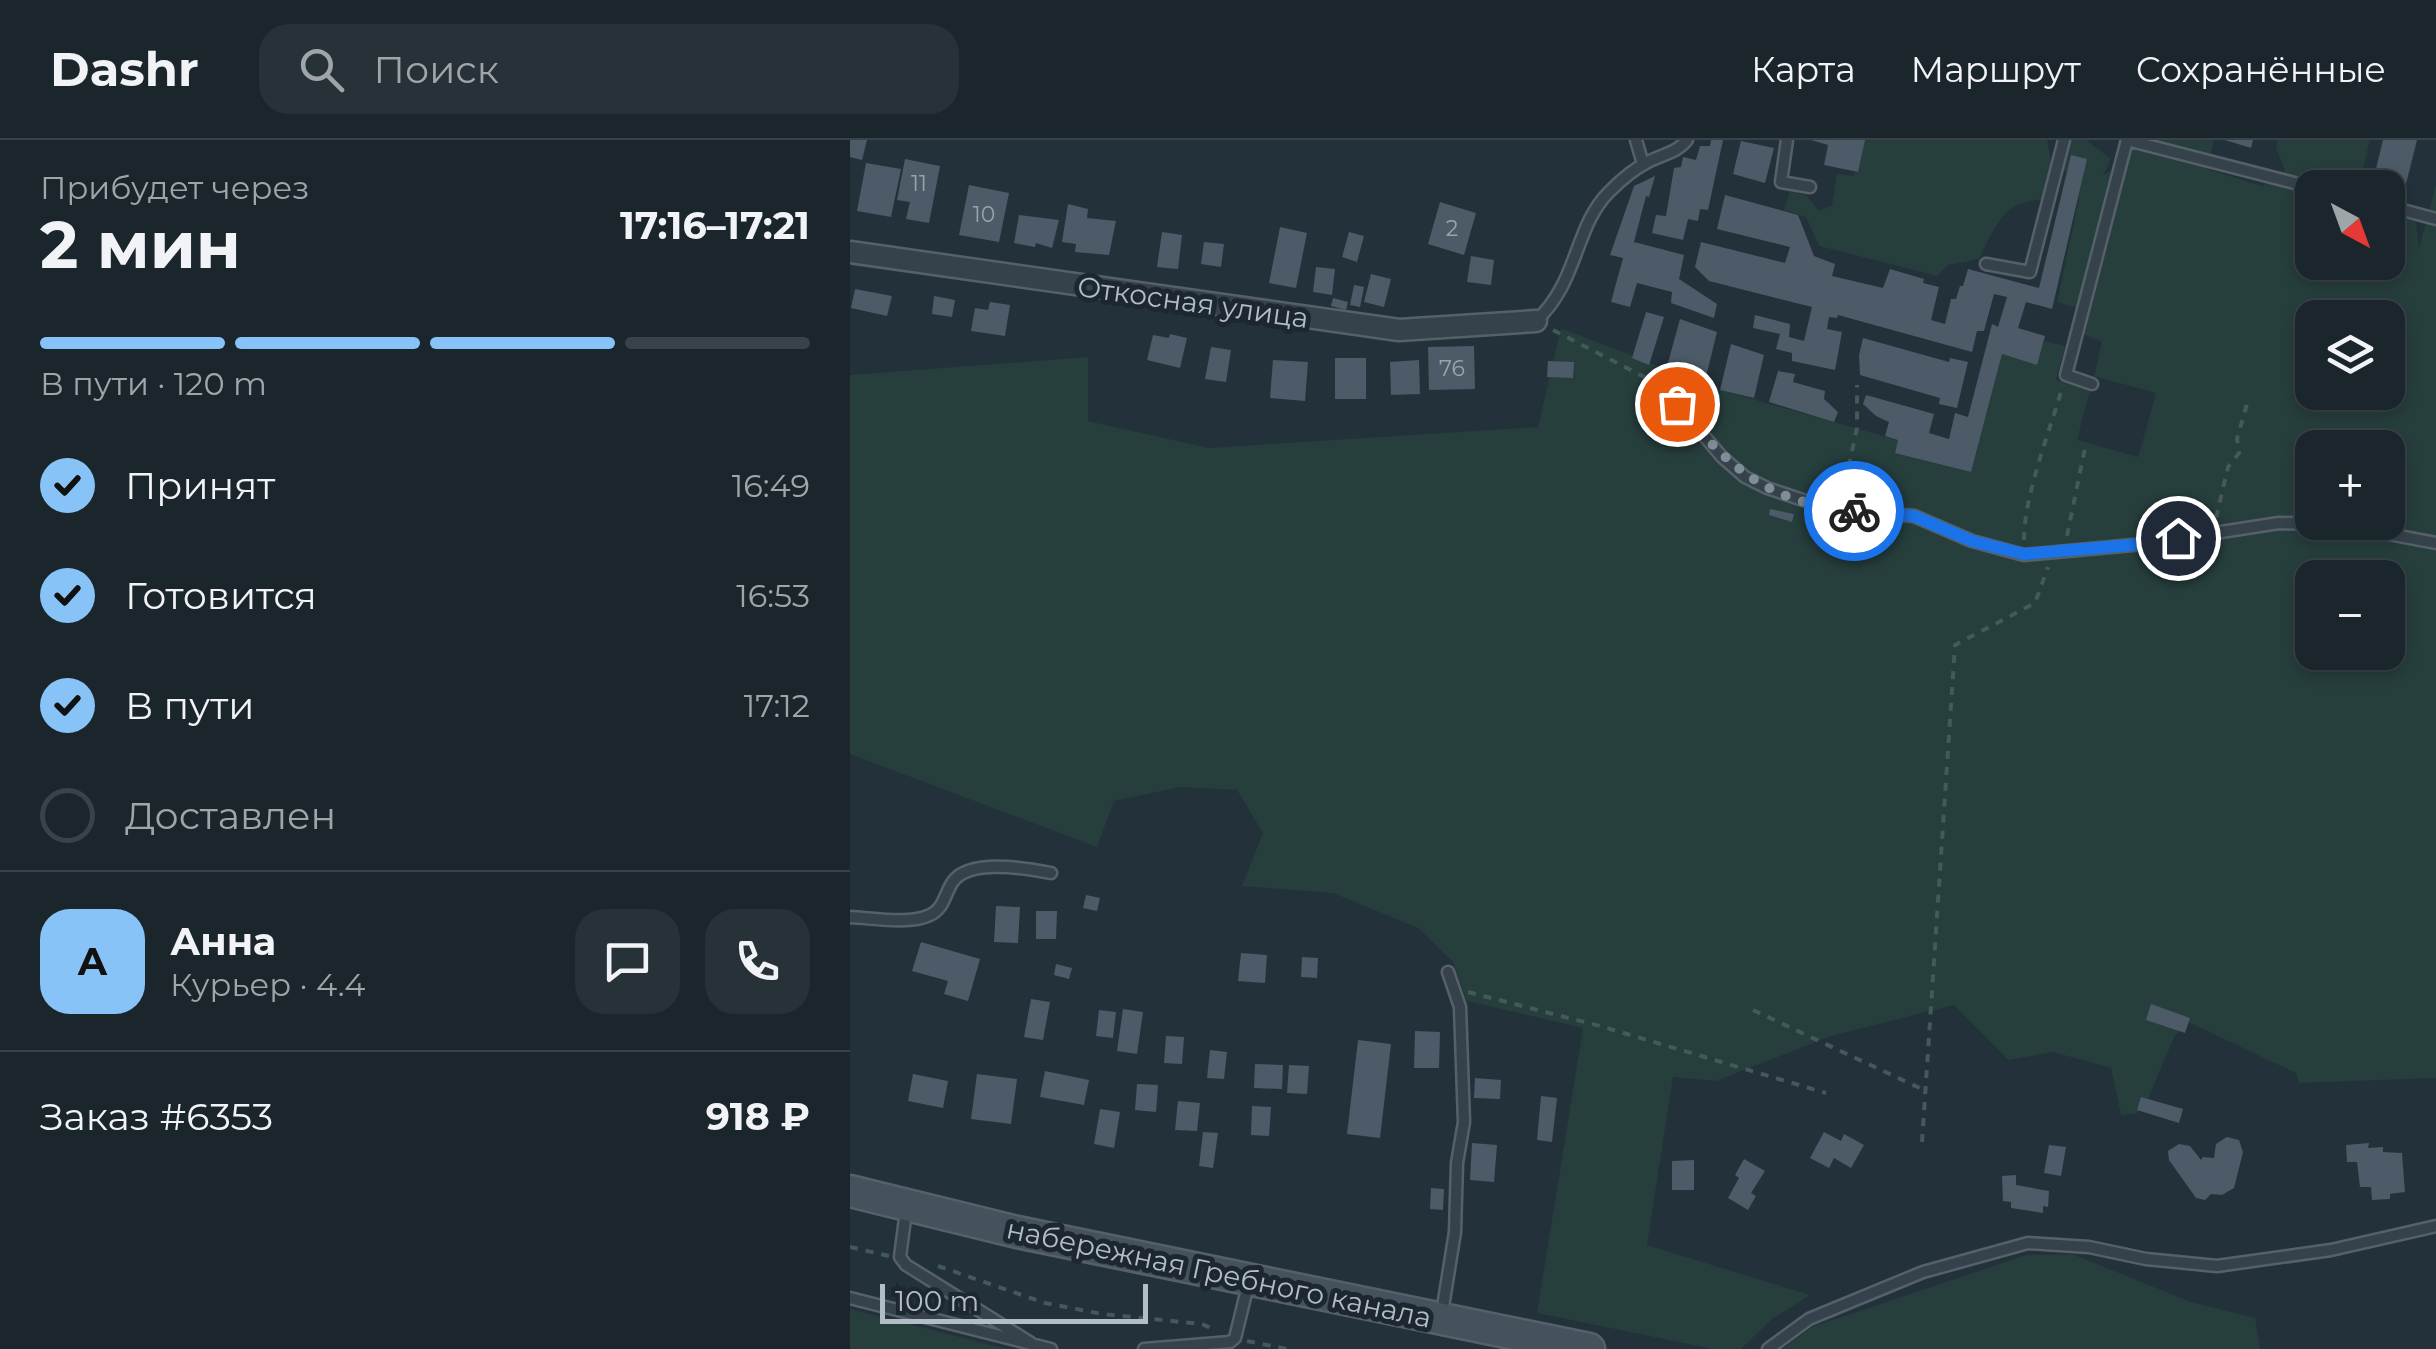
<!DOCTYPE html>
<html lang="ru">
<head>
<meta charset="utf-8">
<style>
  body { margin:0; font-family:Montserrat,sans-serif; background:#273138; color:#f1f3f6; height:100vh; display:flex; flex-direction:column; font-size:38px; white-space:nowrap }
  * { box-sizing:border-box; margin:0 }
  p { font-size:32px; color:#9fa5a9 }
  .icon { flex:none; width:55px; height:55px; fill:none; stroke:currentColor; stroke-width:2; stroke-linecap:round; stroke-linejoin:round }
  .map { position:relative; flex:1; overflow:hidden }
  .side { display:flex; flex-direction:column; background:#1a252c; width:850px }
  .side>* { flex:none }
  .needle { width:65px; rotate:139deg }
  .fabs { position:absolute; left:1445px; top:30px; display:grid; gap:20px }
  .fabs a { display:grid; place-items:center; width:110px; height:110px; border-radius:20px; background:#1a252c; box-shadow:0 5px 15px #0003,0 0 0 2px #384248; font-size:50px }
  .scale { position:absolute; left:30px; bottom:25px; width:268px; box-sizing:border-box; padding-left:10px; border:5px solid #b2bdc7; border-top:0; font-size:28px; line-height:35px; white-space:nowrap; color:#b2bdc7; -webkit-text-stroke:8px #1c2730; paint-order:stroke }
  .pin { position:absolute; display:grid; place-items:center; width:85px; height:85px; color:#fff; margin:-42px; border:5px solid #fff; border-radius:50%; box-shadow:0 2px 10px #0007 }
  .courier { position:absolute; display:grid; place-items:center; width:100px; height:100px; margin:-50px; border:8px solid #1a73e8; border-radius:50%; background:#fff; color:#222; box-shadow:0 2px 12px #0007 }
  .overview em { font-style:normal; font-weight:700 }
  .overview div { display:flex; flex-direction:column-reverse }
  .overview { display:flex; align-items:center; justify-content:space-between; height:170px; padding:0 40px }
  h1 { font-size:65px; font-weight:700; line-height:75px }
  .bar { display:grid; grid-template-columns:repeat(4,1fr); gap:15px 10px; align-content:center; height:120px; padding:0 40px }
  .bar i { height:12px; border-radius:8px; background:#384248 }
  .bar .selected { background:#87c3f7 }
  .bar p { grid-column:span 4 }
  .line { display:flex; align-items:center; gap:25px; padding:0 40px; border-top:2px solid #384248 }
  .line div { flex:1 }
  .round { display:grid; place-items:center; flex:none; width:105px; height:105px; border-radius:30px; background:#273138 }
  ol { padding:0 40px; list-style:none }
  li { display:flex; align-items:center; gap:30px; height:110px }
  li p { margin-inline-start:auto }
  li .icon { padding:10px; border-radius:50%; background:#87c3f7; color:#111; stroke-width:4 }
  li:last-child { color:#9fa5a9 }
  li i { width:55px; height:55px; border:5px solid #384248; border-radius:50% }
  header { display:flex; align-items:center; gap:60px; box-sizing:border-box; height:140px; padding:0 50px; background:#1a252c; border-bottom:2px solid #384248 }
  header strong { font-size:48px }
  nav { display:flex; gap:55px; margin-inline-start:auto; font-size:35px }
  .search { width:700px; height:90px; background:#273138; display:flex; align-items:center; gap:25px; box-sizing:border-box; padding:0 35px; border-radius:30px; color:#9fa5a9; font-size:38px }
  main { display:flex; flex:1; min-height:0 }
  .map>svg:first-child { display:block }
  .green { fill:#263e3c; fill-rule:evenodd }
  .building { fill:#4c5b67 }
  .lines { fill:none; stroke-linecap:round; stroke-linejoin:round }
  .lane-casing { stroke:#556069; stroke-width:15 }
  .street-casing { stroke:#556069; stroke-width:25 }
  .secondary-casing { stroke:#556069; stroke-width:35 }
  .path { stroke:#445a5a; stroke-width:4; stroke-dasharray:8 8; stroke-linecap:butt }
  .lane { stroke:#36424b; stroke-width:10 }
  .street { stroke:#36424b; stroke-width:20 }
  .secondary { stroke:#45525e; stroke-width:30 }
  .done { stroke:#808c96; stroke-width:10; stroke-dasharray:0 18 }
  .route { stroke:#1a73e8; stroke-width:12 }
  .labels { text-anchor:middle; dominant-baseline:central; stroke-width:10; stroke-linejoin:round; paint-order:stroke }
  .number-label { font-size:22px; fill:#98a4af }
  .street-label { font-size:28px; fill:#b2bdc7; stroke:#1c2730 }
</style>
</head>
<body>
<header>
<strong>Dashr</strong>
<div class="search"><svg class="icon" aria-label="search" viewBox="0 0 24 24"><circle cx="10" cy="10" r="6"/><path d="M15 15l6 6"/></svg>Поиск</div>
<nav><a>Карта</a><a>Маршрут</a><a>Сохранённые</a></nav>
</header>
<main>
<section class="side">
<div class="overview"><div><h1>2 мин</h1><p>Прибудет через</p></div><em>17:16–17:21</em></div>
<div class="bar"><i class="selected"></i><i class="selected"></i><i class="selected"></i><i></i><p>В пути · 120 m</p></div>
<ol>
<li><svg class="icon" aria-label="check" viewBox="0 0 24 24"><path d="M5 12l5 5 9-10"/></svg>Принят<p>16:49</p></li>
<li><svg class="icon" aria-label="check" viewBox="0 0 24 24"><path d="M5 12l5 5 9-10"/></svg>Готовится<p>16:53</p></li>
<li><svg class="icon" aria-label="check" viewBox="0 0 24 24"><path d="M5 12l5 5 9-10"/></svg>В пути<p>17:12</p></li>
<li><i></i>Доставлен</li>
</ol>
<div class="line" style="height:180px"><b class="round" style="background:#87c3f7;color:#111">А</b><div><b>Анна</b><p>Курьер · 4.4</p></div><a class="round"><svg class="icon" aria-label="chat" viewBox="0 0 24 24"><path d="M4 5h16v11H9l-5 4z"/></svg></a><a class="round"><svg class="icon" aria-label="phone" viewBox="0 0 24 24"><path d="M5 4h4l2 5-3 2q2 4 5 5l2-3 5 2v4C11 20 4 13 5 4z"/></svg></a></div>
<div class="line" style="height:130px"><div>Заказ #6353</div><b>918 ₽</b></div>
</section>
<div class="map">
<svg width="1586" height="1209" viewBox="0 0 1586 1209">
  <rect width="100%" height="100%" fill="#23313b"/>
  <path class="green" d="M1011,0h186l5,26 11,-3 5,-23h18l25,19 -8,16 22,-12 -3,-23h92l-7,29 55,17 23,-15 -9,-23 2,-8h92l-12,47 -46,1v74h76v-48l28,8 3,27 17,-65v894l-137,5 -3,-10 -108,-51 -13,13 -30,71 -9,8 -15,1 -10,-47 -58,-16 -45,8 -54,-55 -123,31 -115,45 -43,-4 -26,168 163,50 -38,24 -31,30h-28l-176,-36 46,-285 -116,-27 -14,-39 -35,-34 -85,-35 -91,-7 21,-53 -26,-43 -56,-3 -67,14 -17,46 -247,-93v-379l238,-18v64l121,27 329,-21 23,-99 159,62 178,50 -3,12 76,20 31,-118 35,10 7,-23 21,5 -9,34 34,10 -13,50 61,17 18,-64 -62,-17 8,-34 -19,-8 5,-22 -31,-10 22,-103 -3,-27 -13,-1 -9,29c-48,-4 -56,21 -75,59l-31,6 -11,11 -118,-30 -13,-29 -22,-7 6,-19 17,5 12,15 13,-6 5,-31 17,2zM1462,178h76v74h-76zM1462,308h76v74h-76zM1462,438h76v74h-76z
    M1222,1114l119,48 64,16 5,31h-478l30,-22 214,-72z
    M0,1169l157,40h-157z"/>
  <path class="building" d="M0,0h17l-5,20 -12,-3z
    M861,0h12l-15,70 -8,-1 -2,12 -10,-2 -5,21 -31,-7 4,-18 10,1 8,-48 7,-1 2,-10 13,3 4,-14h10z
    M961,0h54l-7,32 -34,-7 4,-20z
    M1375,0h28l-2,8z
    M1533,0h34l-12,48 -32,-7z
    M891,1l33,7 -9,35 -32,-9z
    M1221,15l16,4 -35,150 -26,-7 -8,26 27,8 -8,29 -35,-11 -31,118 -76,-19 3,-13 -13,-4 4,-14 -13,-6 -13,-12 3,-9 68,19 -5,19 20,6 6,-26 13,4 24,-93 6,3 9,-30 -13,-3 -10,37h-7l-5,21 -134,-37 -1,3 -8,-1 -2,12 15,3 -7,38 -43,-9v-8l-16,-4 4,-15 -27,-6 2,-13 35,9 -1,13 15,4 8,-34 -103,-26 -14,-14 6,-25 84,21 5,-16 -73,-18 8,-34 73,20 16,41 21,8 -3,12 51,12 7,-19 34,10 -1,4 16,4 -8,33 14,4 6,-25h5l4,-13h3l5,-17 71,19z
    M55,19l35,7 -11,57 -23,-4 4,-17 -13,-2z
    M16,23l35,6 -10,48 -34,-6z
    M805,36l-6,21 -3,-1 -12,46 50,13 -5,24 38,25 -3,14 -43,-15 1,-11 -35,-9 -7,24 -19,-5 12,-44 -13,-3 24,-69z
    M119,45l40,8 -10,49 -40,-7z
    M590,62l36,11 -12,42 -36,-11z
    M218,64l20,5 -1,9 29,3 -7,34 -34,-3 1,-8 -14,-2z
    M169,75l40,5 -7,28 -16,-5 -1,4 -21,-4z
    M430,87l27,6 -11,55 -27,-5z
    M312,92l20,3 -4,34 -21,-2z
    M499,92l15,4 -7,26 -15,-5z
    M354,102l20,2 -3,23 -20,-3z
    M621,116l23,4 -3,25 -24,-3z
    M466,127l19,2 -3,26 -19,-3z
    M521,134l20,5 -7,28 -20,-5z
    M504,145l10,2 -4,20 -10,-2z
    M5,149l37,7 -5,20 -36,-8z
    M84,156l21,4 -3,17 -20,-3z
    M483,158l15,4 -2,8 -15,-4z
    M140,162l20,3 -5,31 -34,-5 4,-23 13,2z
    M796,172l18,5 -15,48 -17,-7z
    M830,179l37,13 -13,53 -38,-15z
    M320,194l17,4 -7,30 -33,-8 6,-25 16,3z
    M1013,198l86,24 1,-4 18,4 -11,46 -18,-4 1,-6 -80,-23 -1,-20z
    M881,204l33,11 -10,43 -34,-8z
    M624,206l1,43 -46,1 -1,-43z
    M361,207l20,3 -5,32 -21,-3z
    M485,218h31v41h-31z
    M423,220l35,2 -3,39 -35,-3z
    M569,220l1,34 -29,1 -1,-33z
    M698,221l26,1 -1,16 -26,-1z
    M928,231l17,3 -2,8 32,9 -1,8 14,13 -4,10 -65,-20z
    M920,369l24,5 -2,8 -23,-7z
    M236,755l14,3 -3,13 -14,-3z
    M146,766l24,1 -2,36 -24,-1z
    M186,771h21l-1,28h-20z
    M71,802l59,17 -12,42 -24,-7 4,-13 -36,-10z
    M391,813l26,2 -2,28 -27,-2z
    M452,817l16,1 -1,20 -16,-1z
    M206,824l16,4 -3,11 -15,-4z
    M181,859l19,3 -7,38 -19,-3z
    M1301,864l39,14 -5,15 -39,-13z
    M273,869l20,3 -6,42 -20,-3z
    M249,870l17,2 -3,26 -17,-2z
    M565,891l25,1 -1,36h-25z
    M316,896l18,1 -2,27 -18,-1z
    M508,900l33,4 -11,94 -33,-4z
    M360,910l17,2 -3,27 -17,-1z
    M405,924l28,1 -1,24 -28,-1z
    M439,925l20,1 -2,28 -20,-1z
    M195,931l44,9 -5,25 -44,-8z
    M63,934l35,7 -5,27 -35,-7z
    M127,934l40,5 -6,45 -40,-5z
    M625,938l26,2 -1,19 -26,-1z
    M287,944l21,1 -2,27 -21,-2z
    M691,956l16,2 -5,44 -15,-2z
    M1291,957l42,12 -4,14 -42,-13z
    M328,961l22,2 -3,28 -22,-1z
    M402,966l19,1 -2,29 -18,-1z
    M250,969l20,3 -6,36 -20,-4z
    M353,992l15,1 -5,35 -14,-2z
    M974,992l17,9 3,-7 20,11 -13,23 -17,-10 -5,10 -19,-10z
    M1377,997l12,3 4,12 -9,36 -12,7 -11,-1 -6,6 -9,-2 -27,-38 -1,-9 11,-7 11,2 11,14 2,-3 11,1 2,-14z
    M622,1003l25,2 -3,37 -24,-2z
    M1519,1003l-1,5 15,-1v5l19,1 3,39 -15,2v5l-18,1 -1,-13h-11l-3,-25h-10l-1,-17z
    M1199,1005l17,2 -5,29 -17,-3z
    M894,1019l21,12 -14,22 5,3 -8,14 -20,-12 11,-20 -4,-3z
    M844,1020v30h-22v-29z
    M1166,1035v10l33,6 -1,16 -5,-1v7l-32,-5v-6l-8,-1 -1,-25z
    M581,1048l13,1 -1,21 -13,-1z"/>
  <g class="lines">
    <g class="lane-casing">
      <path id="lane" d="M786,0l7,24
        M937,0l-6,42 29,5
        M1277,0l187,48
        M1538,66l48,13
        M1136,124l44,8 34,-132
        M686,181c43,-40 38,-94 73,-129 10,-10 25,-23 37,-29 14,-8 31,-10 41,-23
        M1242,244l-26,-9 61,-235
        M827,264l45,53 23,20 22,11 63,21 84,7 58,25 52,14 120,-11 135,-21 56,1 101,19
        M0,777c23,1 59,8 80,-2 14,-7 14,-19 22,-32 15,-25 74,-15 99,-10
        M56,1071l-6,46 6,8 125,78
        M0,1158l201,51
        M592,1173l13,-81 2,-69 7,-41 -4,-115 -12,-35
        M294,1209l86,-7 5,-4 14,-57
        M918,1209l41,-30 114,-47 105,-29 61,4 57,12 71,7 114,-16 105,-24"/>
    </g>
    <g class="street-casing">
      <path id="street" d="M0,112l549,78 137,-9"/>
    </g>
    <g class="secondary-casing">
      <path id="secondary" d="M0,1051l167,41 572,117"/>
    </g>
    <path class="path" d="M703,190l99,51 14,13
      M992,358l15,-70v-43
      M1366,378l12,-51 11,-14 -2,-14 10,-35
      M1217,396l19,-93
      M1174,400c0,-45 26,-109 39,-155
      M618,852l132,34 226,67
      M903,870l173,81
      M1072,1002l33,-497 80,-42 13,-36
      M0,1107l39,9
      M88,1126l107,37 57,11 100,10 13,6
      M397,1201l40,8"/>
    <use href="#lane" class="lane"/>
    <use href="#street" class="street"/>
    <use href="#secondary" class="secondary"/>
  </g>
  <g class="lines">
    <path class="done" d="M827,264c52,64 91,99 177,107"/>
    <path class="route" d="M1004,371l60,5 58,25 52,13 120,-10 34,-6"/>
  </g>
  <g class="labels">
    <g class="number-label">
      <text x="69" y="43">11</text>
      <text x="134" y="74">10</text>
      <text x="602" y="88">2</text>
      <text x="602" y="228">76</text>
    </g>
    <g class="street-label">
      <text transform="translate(343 162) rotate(8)">Откосная улица</text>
      <text transform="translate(369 1133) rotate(12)">набережная Гребного канала</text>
    </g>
  </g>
</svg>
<div class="fabs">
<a><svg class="needle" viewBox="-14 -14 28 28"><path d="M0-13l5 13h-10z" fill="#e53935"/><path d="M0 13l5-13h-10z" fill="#9fa5a9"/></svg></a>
<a><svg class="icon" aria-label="layers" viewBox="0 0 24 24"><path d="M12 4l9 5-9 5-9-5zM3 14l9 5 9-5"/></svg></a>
<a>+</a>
<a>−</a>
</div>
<div class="scale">100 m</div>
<div class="pin" style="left:827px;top:264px;background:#ea580c"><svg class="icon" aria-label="bag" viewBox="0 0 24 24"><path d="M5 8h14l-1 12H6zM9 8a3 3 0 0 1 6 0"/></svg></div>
<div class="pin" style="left:1328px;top:398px;background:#1f2937"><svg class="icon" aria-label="home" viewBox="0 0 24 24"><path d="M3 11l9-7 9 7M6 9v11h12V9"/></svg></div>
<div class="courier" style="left:1004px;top:371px"><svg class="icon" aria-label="bike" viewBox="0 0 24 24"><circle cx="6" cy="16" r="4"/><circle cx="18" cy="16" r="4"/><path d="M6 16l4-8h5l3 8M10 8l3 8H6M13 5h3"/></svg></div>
</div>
</main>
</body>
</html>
